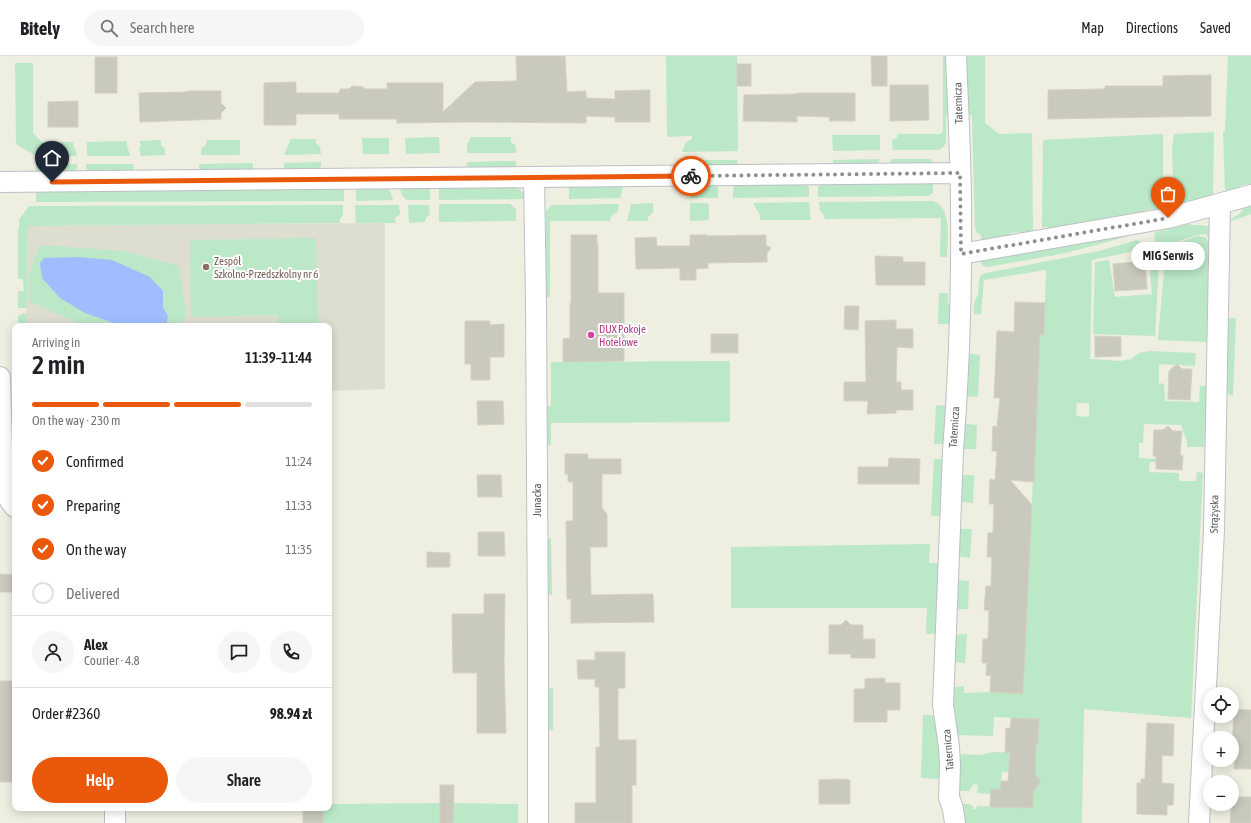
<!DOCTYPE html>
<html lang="en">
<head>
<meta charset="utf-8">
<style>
  body { margin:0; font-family:"Asap Condensed",sans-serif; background:#f6f6f6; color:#202124; height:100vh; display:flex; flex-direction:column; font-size:15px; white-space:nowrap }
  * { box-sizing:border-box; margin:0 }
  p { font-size:13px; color:#757577 }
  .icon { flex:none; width:22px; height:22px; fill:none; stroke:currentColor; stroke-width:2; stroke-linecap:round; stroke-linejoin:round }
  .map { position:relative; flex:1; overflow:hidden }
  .sheet { position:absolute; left:12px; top:267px; width:320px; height:488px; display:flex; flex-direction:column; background:#fff; border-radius:8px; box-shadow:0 2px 10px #0003 }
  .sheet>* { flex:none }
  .buttons { position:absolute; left:1203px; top:631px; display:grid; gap:8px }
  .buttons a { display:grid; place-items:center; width:36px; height:36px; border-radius:50%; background:#fff; box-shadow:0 2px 10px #0003; font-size:20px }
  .pin { position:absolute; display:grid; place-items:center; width:34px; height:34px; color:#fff; margin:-41px -17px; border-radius:50% 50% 50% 0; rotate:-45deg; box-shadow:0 0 4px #0007 }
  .pin .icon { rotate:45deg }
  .courier { position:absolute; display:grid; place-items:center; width:40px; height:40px; margin:-20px; border:3px solid #ea580c; border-radius:50%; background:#fff; color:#222; box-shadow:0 1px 5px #0007 }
  .bubble { position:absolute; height:28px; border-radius:14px; background:#fff; box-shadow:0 2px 10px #0003; font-size:13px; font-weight:600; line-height:28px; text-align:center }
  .summary em { font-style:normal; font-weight:600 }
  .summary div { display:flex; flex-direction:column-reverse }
  .summary { display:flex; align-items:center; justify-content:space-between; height:68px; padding:0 20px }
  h1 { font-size:26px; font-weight:600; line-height:30px }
  .bar { display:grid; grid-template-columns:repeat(4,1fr); gap:6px 4px; align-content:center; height:48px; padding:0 20px }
  .bar i { height:5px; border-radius:3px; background:#e0e0e0 }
  .bar .on { background:#ea580c }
  .bar p { grid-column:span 4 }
  .line { display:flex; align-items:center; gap:10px; padding:0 20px; border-top:1px solid #e0e0e0 }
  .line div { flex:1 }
  .round { display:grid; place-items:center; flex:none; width:42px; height:42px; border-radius:21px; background:#f6f6f6 }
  ol { padding:0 20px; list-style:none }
  li { display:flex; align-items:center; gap:12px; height:44px }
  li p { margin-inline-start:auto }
  li .icon { padding:4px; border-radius:50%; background:#ea580c; color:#fff; stroke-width:4 }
  li:last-child { color:#757577 }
  li i { width:22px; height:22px; border:2px solid #e0e0e0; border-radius:50% }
  .button { display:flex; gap:8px; margin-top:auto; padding:8px 20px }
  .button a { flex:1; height:46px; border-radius:24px; background:#ea580c; color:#fff; font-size:16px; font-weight:600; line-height:46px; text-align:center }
  .button a+a { background:#f6f6f6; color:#202124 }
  header { display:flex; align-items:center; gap:24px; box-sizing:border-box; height:56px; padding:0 20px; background:#fff; border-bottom:1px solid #e0e0e0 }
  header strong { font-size:19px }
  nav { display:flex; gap:22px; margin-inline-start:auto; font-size:14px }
  .search { width:280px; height:36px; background:#f6f6f6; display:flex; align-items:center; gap:10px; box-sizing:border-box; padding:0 14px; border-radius:22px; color:#757577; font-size:15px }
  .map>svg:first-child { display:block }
  .education { fill:#deded0 }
  .green { fill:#bbe8c7; fill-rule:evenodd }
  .water { fill:#a0beff }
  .building { fill:#c9c9be; stroke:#d3d2bf }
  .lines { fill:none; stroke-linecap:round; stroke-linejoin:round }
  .minor-casing { stroke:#bebfc6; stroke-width:22 }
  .minor { stroke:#fff; stroke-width:20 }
  .done { stroke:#8e8f8f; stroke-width:4; stroke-dasharray:0 7.2 }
  .route { stroke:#ea580c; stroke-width:5 }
  .education-dot { fill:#8d6e63; stroke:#fff; stroke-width:1.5 }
  .hotel-dot { fill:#d1479c; stroke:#fff; stroke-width:1.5 }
  .labels { text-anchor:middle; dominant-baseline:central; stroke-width:4; stroke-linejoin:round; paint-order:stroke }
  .street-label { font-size:11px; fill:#5a5c63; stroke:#fff }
  .education-label { font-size:11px; fill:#785e54; stroke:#fff; text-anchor:start }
  .hotel-label { font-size:11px; fill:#b23c85; stroke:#fff; text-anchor:start }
</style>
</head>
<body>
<header>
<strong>Bitely</strong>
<div class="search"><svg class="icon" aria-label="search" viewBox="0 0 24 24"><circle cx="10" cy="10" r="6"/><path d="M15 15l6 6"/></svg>Search here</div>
<nav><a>Map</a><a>Directions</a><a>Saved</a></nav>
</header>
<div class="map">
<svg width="1251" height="767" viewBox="0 0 1251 767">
  <rect width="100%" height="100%" fill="#eeeee1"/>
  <path class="education" d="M385,167v166l-56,2v-65h-303l2,-100z"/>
  <path class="green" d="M666,0h71l1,95 -56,1 4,-10 6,-3v-3l-25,1z
    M943,0h4l1,56 -2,5v27l-4,4 -4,2h-45l-1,-10 5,-2v-4h44l2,-3z
    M965,0h20v67l14,11 33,-1 1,98 -10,6 -4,-5 -9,1v3l-28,6 -1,-7 -4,-2 -2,-4 -3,-113 -6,-5z
    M1228,0h23v131l-3,-3 -8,2 -2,5 -13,1 -2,-61h2z
    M15,7h18v70l9,9h31c0,6 3,7 4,14h-41l-20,-12z
    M1214,76l-1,64 -39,11 -2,-59 2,-14z
    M1163,78v75l-10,2 -1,-2 -9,2v2l-94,19 -1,-5 -6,1 1,-88z
    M832,79h48v15l-47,1z
    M439,81l1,16 -34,1 -1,-16z
    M470,81h41v5l5,4v7h-49v-9l3,-4z
    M362,82h27v16h-26z
    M291,83h25v4l4,4 1,7 -37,1z
    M161,84v5l4,4v6l-24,1 -2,-7 2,-4 -2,-4z
    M207,84h33v13l-1,2h-38v-6l5,-4z
    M126,85l4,15h-43v-14z
    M879,103l-1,4 -3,3h-39l-3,-3v-3z
    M891,103h39l2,2 1,5h-41l-2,-3z
    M678,104h59l1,4 -3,3h-57l-2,-2z
    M516,105v5l-3,3h-43l-3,-3v-4z
    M321,106v5l-4,3h-29l-4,-3v-4z
    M253,107v4l-3,3 -49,1 -2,-3v-4z
    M77,108v4l-3,4h-38v-7z
    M86,108h47l1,4 -3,3 -41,1 -4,-4z
    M933,126v11l-5,3 -110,1v-10l3,-3z
    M806,128l3,3v10l-76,1v-10l3,-3z
    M621,129l2,3 -3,10 -51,1v-13z
    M692,129h23l3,2v11h-28v-10z
    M427,130l3,4v10h-23l-4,-3 -3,-8 2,-2z
    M341,131l3,3v11l-308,1v-13z
    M358,131h27l5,3 3,10 -37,1v-10z
    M440,131h73c7,2 12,5 14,12l-88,1v-10z
    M933,145c20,7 14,40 14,56h-7l1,-39 -116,1 -2,-6 -3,-2 -1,-9z
    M809,146l2,18h-51v-5l-7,-12z
    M653,147v9l-5,5v4h-21l4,-17z
    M690,147h17l2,2v15l-19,1z
    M439,148h71l6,5v12l-77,1z
    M619,148l-1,7 -7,5 -1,5h-60v76h-4l-6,-63 6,-4v-19l6,-6z
    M343,149v10l-3,4v4l-312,3 -1,82h-9v-17h6l-1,-12h-5v-50l1,-1v-8l10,-14z
    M355,149h44l1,9 -5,4 1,5h-40z
    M408,149h21l1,9 -4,4 -1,4 -16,1z
    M1251,150v8l-22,8 5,-5 6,-3 4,-6z
    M1188,168c8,2 15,0 22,3l3,19 -7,-12 -9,1 -33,11 -3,14h-13l-1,-11 9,-2 -2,-12 2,-3z
    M1129,176l2,3 -2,1 -63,17 -78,14 -5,-1 -4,-9z
    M1197,180l8,1 7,9 -5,96 -49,-2 8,-92z
    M316,182l2,88h-40v-11l-87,2 -1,-77z
    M1137,184l3,2 1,8h3l1,11h-3l-2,-11 -48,10 -2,99 30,2 11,-2 8,-6 10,-2 47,2 -1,13 -36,-2v19l5,1 1,17 34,1 1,-16h7l-3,61h-17v-6l-6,-16 -37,-1 -1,19h-4v15l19,1v3h-8l-1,10 30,1v8h17l1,-9 6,1 -12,245 -107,-9 -2,114h-122l1,-19h8l4,2v3h3l1,-3 56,2v-17h2l1,-4 2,-2c1,-5 -2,-8 -2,-12l-34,-1 -2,18 -9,-1v5l-14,-1 1,-8 -4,-1 -5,7h-9l-3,-2 2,-32 3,-3 17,1 15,-3 42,2v-9l2,-1 1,-25 -45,-2 -1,19 -37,-1 -5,-46 4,-2 9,-1v7l26,-1 33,1 16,-343 -15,-16 20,1 2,-65 -62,10 -3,34 -7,1v-12l4,-8 1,-15 1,-4 6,-3 113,-22zM1077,347h12v14l-13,-1z
    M40,189l85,6 54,15 7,48 -5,12h-15l2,-10 -5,-9v-15l-52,30 11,4h-38l-55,-25v-27z
    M1109,204l6,37 37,-3 -3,-31h10l-4,73 -62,-2 2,-72z
    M939,237h9v11l5,5 -1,15h-14z
    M23,257l4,1 -1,12h-8v-10z
    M1224,262h12l-3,78 -6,-3 -2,-8z
    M966,297l14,2 -2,42 -13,-1z
    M730,305v61l-179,1v22h-5l-4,-39h9v-44z
    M936,349l10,1 3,3 -5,35h-10z
    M967,368l10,1 -1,24h-14v-22z
    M934,403h12l-2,54 -4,3h-9z
    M963,419h11l-1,28 -14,-1 1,-24z
    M961,473h11l-2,29 -14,-2 1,-24z
    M551,482l1,57h-7v-56z
    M930,488l-1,19h12l-3,71h-12l1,-26h-196v-61z
    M958,524l11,1 -1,28h-13v-25z
    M967,578l-2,29 -13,-1v-23l4,-4z
    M553,632v42h-8v-41z
    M923,659h9l4,3 4,22v37l-3,2 -16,-1z
    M454,747l64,1v19h-195v-15h6v-4z"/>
  <path class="water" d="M78,201l34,3 38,17 13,14v16l5,9 -2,10h-44l-37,-13 -25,-15 -18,-20 -2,-15 4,-5z"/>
  <path class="building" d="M516,0h49l2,36 19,-1v7l29,1v-8l35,-1v32h-35v-5l-29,-1v7l-116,-1 -73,1v-4h-58v-5h-43v11h-32v-42l32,-1v11h43l1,-4h9l3,-3 11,1 2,2h22v-6h56v29l32,-30 42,-1z
    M871,0h16v30h-15z
    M95,1h22v36h-22z
    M737,8h14v22h-14z
    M1211,19v41l-163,3v-29l57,-1v-3h58v-10z
    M890,29h38l1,35 -39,1z
    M188,35h33v12l5,5 -5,5v6l-81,3 -1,-29 49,-1z
    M797,37h58v28h-26l1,-4 -33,-1v6l-54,-1 1,-26 53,-1z
    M78,45v26h-30v-25z
    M571,179h26v10l1,-1v49h26v68l-61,1v-23l7,-1v-35h1z
    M690,179h17v1l59,-1v10l5,3 -4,5v9l-59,1v5l-12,1v11h-16v-12l-44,1 -1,-31 21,-1 1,9h33z
    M875,200l28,1v5h22v23h-49z
    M1145,205l2,28 -32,2 -2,-27z
    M1015,246l30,1 -1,32h-4l-6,147 -24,-2 22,25 -9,189 -33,-2 1,-16 -5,-1 1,-12h-5l1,-24h5l1,-29h-5l2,-24h5l1,-29h-5l1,-24h5l1,-29h-5l1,-25 5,1 2,-29h-5l1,-25 4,1 3,-29h-6l3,-67 17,1z
    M845,250h14l-1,24 -14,-1z
    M896,264v9h17v19l-16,-1 -1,35h5v8h12v20h-17v3l-29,1 1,-13h-24v-19h22l-1,-61z
    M465,265h25v4l14,-1v33h-14v23h-19v-16h-6z
    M711,278h27v19h-27z
    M1095,280l26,1v19l-26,1z
    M1177,308l5,5h10l-2,31 -22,-1 1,-28z
    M477,345h26l1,23 -26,1z
    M1168,370l5,5h9l-2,24 3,1 -1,14 -26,-1v-13h-3l1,-26h9z
    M565,398h23v5h33v15h-19v34l5,6v33h-17l1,48 62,-1 1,28 -83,1v-24h-4l-1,-78h7v-39h-5v-8h-3z
    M889,402l31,1 -1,25h-61v-17h30z
    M477,419h24l1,22h-24z
    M478,476h26l1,24h-27z
    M427,496l23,1v14h-23z
    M0,518l15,1v17h-15z
    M484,538h21l-1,69 2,70h-29v-60h-24l-1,-59h32z
    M846,564l5,5h12v14h12v19h-24v-4h-22v-29h12z
    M595,596h30v36h-7v52h18v45h-4v38h-57v-20h21v-56h4l-1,-60h-4v-8h-17l-1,-19h18z
    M885,622v5h15v27h-13v12h-33v-33h11v-10z
    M0,625h15v101h-15z
    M1234,653l17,1v59h-17l1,-19h-3z
    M1011,662l28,1 -1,25 -2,1 -1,18 1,13 5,6 -5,5 -1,4h-2v17l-43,-1 1,-18 9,1 1,-9h7l2,-28h-5l1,-25 4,1z
    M1147,667l27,1 -1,32 -11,-1v28l12,1 -1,21h-6v10l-30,-1v-31h4v-4h4z
    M838,723l12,1v24h-31v-24z
    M440,729h14l-1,38h-13z
    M1232,741h19v26h-21z
    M303,752h20v15h-20z"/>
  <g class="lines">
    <g class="minor-casing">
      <path id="minor" d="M534,121l2,126 2,339v181
        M0,126l960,-9
        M961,198l207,-36 83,-23
        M0,321l3,109c3,8 6,15 12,21
        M115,767v-15
        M955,767l-2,-14 -4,-12 1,-32 -1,-18 -6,-42 10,-253c6,-80 9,-161 8,-242 0,-51 -3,-103 -5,-154
        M1199,767l15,-293 6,-326"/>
    </g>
    <use href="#minor" class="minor"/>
  </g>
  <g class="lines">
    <path class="done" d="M691,120l269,-3 1,81 207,-36"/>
    <path class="route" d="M52,126l639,-6"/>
  </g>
  <circle class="education-dot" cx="206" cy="211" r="4"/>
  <circle class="hotel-dot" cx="591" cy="279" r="4"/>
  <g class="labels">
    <g class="street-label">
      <text transform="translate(958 47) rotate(-92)">Taternicza</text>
      <text transform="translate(954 371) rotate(-86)">Taternicza</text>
      <text transform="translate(537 444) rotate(-90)">Junacka</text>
      <text transform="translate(1214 458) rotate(-89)">Strążyska</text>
      <text transform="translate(948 694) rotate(-95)">Taternicza</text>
    </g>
    <g class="education-label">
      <text x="214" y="205">Zespół<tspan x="214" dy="13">Szkolno-Przedszkolny nr 6</tspan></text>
    </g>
    <g class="hotel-label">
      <text x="599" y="273">DUX Pokoje<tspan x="599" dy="13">Hotelowe</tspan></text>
    </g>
  </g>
</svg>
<div class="buttons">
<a><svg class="icon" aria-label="locate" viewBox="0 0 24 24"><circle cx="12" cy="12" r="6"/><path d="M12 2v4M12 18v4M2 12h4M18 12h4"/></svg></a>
<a>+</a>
<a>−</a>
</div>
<div class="pin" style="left:1168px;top:162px;background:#ea580c"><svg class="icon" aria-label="bag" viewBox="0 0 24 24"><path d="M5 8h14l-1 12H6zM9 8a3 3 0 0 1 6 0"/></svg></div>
<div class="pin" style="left:52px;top:126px;background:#1f2937"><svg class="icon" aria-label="home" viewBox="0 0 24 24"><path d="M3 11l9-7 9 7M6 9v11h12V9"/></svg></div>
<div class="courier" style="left:691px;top:120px"><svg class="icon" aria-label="bike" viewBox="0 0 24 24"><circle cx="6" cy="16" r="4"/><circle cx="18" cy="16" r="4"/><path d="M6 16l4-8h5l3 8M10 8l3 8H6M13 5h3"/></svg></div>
<div class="bubble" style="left:1131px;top:186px;width:74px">MIG Serwis</div>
<section class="sheet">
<div class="summary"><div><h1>2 min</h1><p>Arriving in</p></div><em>11:39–11:44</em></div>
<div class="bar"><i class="on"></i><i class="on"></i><i class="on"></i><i></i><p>On the way · 230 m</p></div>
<ol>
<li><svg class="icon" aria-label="check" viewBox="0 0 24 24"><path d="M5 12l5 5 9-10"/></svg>Confirmed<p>11:24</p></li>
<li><svg class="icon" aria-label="check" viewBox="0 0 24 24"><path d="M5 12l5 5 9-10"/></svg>Preparing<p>11:33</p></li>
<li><svg class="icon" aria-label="check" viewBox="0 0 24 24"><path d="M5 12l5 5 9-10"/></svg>On the way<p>11:35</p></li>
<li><i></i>Delivered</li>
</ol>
<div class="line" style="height:72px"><a class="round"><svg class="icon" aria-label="person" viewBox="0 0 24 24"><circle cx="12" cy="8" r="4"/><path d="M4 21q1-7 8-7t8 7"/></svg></a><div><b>Alex</b><p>Courier · 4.8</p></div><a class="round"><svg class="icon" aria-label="chat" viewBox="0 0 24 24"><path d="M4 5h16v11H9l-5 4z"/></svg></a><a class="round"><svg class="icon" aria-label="phone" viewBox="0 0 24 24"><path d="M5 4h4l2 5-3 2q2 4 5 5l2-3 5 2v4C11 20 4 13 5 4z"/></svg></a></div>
<div class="line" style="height:52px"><div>Order #2360</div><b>98.94 zł</b></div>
<div class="button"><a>Help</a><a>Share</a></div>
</section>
</div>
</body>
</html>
